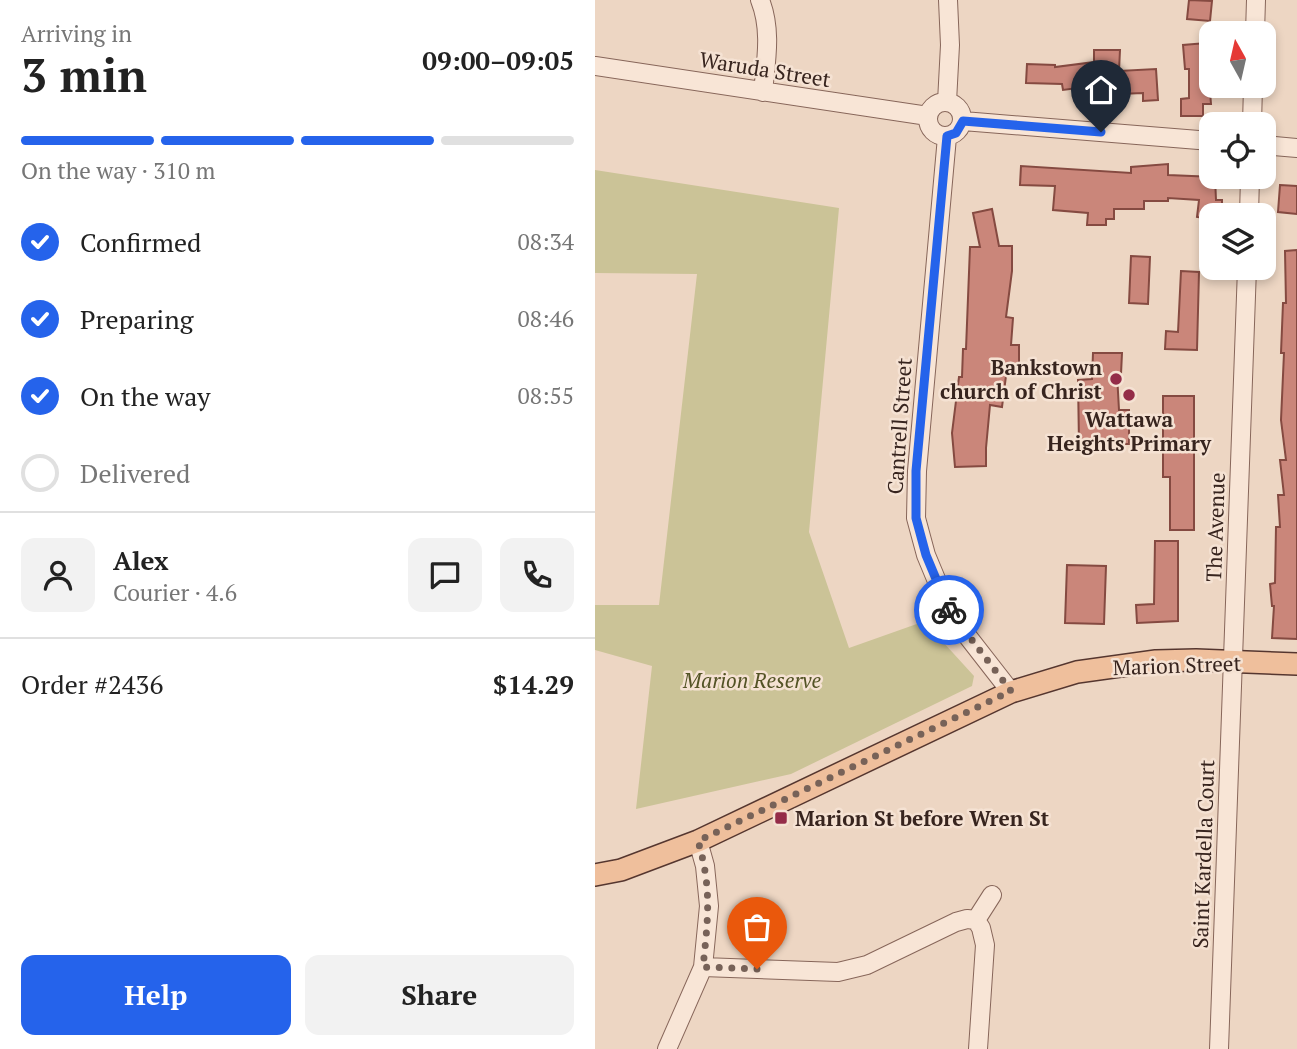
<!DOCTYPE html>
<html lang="en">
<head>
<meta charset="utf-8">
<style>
  body { margin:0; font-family:"PT Serif",serif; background:#f2f2f2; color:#222; height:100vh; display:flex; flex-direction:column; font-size:26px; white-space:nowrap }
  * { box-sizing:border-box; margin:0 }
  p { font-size:23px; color:#767676 }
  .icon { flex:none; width:38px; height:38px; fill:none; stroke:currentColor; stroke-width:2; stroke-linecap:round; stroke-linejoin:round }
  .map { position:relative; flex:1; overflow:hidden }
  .details { display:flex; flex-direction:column; background:#fff; width:595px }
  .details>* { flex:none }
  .needle { width:46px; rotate:352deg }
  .fabs { position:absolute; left:604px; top:21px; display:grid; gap:14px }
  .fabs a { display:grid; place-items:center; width:77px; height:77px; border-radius:14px; background:#fff; box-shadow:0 4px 10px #0003; font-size:35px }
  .pin { position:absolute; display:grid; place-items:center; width:60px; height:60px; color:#fff; margin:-72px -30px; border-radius:50% 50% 50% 0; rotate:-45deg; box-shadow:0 0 7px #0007 }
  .pin .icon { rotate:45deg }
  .courier { position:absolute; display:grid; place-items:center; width:70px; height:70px; margin:-35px; border:5px solid #2563eb; border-radius:50%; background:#fff; color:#222; box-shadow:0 2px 9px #0007 }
  .summary em { font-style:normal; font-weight:800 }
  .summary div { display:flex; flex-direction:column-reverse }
  .summary { display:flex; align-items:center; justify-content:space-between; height:119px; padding:0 21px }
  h1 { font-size:46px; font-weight:800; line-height:52px }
  .bar { display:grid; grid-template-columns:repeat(4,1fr); gap:10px 7px; align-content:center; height:84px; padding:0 21px }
  .bar i { height:9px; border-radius:5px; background:#e0e0e0 }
  .bar .on { background:#2563eb }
  .bar p { grid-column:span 4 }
  .line { display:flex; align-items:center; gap:18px; padding:0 21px; border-top:2px solid #e0e0e0 }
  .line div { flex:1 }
  .round { display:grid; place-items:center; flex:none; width:74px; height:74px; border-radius:14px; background:#f2f2f2 }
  ol { padding:0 21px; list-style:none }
  li { display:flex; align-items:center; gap:21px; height:77px }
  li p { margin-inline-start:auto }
  li .icon { padding:7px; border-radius:50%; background:#2563eb; color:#fff; stroke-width:4 }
  li:last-child { color:#767676 }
  li i { width:38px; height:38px; border:4px solid #e0e0e0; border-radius:50% }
  .action { display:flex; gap:14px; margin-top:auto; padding:14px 21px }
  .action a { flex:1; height:80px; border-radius:14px; background:#2563eb; color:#fff; font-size:28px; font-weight:800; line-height:80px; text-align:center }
  .action a+a { background:#f2f2f2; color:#222 }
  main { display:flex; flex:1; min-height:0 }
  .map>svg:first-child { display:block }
  .green { fill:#cbc397 }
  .building { fill:#ca867a; stroke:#854a41; stroke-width:2 }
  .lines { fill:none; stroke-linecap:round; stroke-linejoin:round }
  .minor-casing { stroke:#87665a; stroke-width:20 }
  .major-casing { stroke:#55362f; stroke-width:24 }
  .minor { stroke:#f8e5d6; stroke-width:18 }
  .major { stroke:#efbf9c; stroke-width:21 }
  .done { stroke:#776258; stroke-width:7; stroke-dasharray:0 12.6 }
  .route { stroke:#2563eb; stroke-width:9 }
  .poi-dot { fill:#942c48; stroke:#f5e2d3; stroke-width:2.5 }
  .labels { text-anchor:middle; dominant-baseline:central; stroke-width:5; stroke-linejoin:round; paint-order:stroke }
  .street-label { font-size:21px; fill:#37241e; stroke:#f5e2d3 }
  .poi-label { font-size:21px; font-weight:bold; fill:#37241e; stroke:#f5e2d3; text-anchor:end }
  .park-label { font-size:21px; font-style:italic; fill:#535325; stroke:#f5e2d3 }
</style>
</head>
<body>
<main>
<section class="details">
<div class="summary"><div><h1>3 min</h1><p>Arriving in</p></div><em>09:00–09:05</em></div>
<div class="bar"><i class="on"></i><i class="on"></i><i class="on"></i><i></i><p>On the way · 310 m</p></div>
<ol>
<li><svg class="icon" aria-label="check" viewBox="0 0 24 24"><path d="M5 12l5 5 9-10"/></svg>Confirmed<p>08:34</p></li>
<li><svg class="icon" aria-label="check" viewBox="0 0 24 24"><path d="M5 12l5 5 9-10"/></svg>Preparing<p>08:46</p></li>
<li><svg class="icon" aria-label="check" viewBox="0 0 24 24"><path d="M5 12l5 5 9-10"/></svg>On the way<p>08:55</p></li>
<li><i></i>Delivered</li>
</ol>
<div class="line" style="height:126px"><a class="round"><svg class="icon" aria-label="person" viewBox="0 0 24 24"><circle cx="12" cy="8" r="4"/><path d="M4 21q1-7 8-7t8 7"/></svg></a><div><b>Alex</b><p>Courier · 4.6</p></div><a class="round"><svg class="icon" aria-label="chat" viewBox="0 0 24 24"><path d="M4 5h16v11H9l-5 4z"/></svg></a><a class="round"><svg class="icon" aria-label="phone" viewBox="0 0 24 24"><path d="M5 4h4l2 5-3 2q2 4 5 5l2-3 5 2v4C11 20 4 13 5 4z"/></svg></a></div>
<div class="line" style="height:91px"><div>Order #2436</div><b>$14.29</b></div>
<div class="action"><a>Help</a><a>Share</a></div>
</section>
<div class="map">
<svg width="702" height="1049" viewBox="0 0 702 1049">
  <rect width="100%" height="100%" fill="#edd6c3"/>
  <path class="green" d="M0,170l244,38 -30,324 40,116 79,-28 5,11 41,45 -2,10 -181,88 -155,35 16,-143 -57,-16v-45h64l38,-331 -102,-1z"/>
  <path class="building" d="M594,0l23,1 -2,20 -23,-2z
    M611,43l5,61h-8v12h-22v-17l8,-1v-29h-4l-2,-24z
    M499,50h26l-1,21 37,-2 2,31 -15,1v-8l-24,1v3h-26v-11l-30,4 -1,-6 -36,-1 1,-19 28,1v2l39,-5z
    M573,164v11l47,2 1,23h6v15h-11v4l-14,-2 2,-17 -31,-2v3h-24v8h-30v10h-8v6h-19l1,-12 -35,-3 2,-24 -35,-1 1,-19 110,7v-6z
    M685,185l17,1v28l-19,-2z
    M397,209l7,37h13v25l-6,46 7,1 -2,27h8v23h-12l-5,39 -12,-2 -4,43v18l-31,1 -3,-34 7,-56h3l1,-28h3l4,-102h10l-7,-34z
    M702,250v389l-25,-1 2,-32h-2l-2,-22 5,-1 1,-56h4l-2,-32h6l-4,-35h6l-5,-40 3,-67h-3l2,-50h3l-1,-52z
    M536,256l19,1 -2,47 -19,-1z
    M586,271l18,1 -2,78 -32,-1 1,-18 12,1z
    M498,353h29l-1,21h-4l2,36h10v34h-50l-1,-64 14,-1z
    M568,396h31v134h-24v-53h-7z
    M560,541h23v80l-41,2 -1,-18 18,-1z
    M472,565l39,1 -2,58 -39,-1z"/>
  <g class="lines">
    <g class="minor-casing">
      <path id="minor" d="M165,0c12,30 6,61 3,92
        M660,33l1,-33
        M0,66l333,50
        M333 119a17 17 0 1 1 34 0a17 17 0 1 1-34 0Z
        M352,102l3,-57 -2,-45
        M368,121l248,20
        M657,124l1,-38
        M352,137l-30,334 -1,47 10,37 25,60 60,77
        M668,145l34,3
        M654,215l1,-38
        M381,920l16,-25
        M108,967l135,5 29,-7 89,-43 11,-3 9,1 5,8 4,17 -7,104
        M72,1049l36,-82 6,-61 -4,-40 -7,-25
        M624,1049l28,-781"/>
    </g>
    <g class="major-casing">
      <path id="major" d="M0,875l26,-5 77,-29 313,-149 66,-20 79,-11 40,-1 101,4"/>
    </g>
    <use href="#minor" class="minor"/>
    <use href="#major" class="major"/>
  </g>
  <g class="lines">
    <path class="done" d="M162,969l-54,-2c5,-48 9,-79 -5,-126l313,-150 -62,-81"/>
    <path class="route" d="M354,610l-23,-55 -10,-37v-47l31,-335 9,-3 7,-12 138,11"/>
  </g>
  <g class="poi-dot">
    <circle cx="521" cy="379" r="7"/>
    <circle cx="534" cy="395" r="7"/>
    <rect x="179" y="811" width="14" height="14" rx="3.5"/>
  </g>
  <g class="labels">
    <g class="street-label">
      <text transform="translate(170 69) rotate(9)">Waruda Street</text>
      <text transform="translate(304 426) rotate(-86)">Cantrell Street</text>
      <text transform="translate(620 527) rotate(-88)">The Avenue</text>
      <text transform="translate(582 665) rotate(-2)">Marion Street</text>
      <text transform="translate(608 854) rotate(-88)">Saint Kardella Court</text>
    </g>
    <g class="poi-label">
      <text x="507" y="367">Bankstown<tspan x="507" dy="24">church of Christ</tspan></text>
      <text x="534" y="419" text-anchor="middle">Wattawa<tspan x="534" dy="24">Heights Primary</tspan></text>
      <text x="200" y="818" text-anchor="start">Marion St before Wren St</text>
    </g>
    <g class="park-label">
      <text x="157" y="680">Marion Reserve</text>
    </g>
  </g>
</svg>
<div class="fabs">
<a><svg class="needle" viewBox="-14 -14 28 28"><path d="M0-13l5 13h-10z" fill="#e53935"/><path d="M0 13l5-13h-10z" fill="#767676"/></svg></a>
<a><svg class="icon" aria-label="locate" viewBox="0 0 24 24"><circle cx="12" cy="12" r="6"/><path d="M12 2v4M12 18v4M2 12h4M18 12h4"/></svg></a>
<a><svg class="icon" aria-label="layers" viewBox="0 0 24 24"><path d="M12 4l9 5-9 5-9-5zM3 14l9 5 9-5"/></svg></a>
</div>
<div class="pin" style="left:162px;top:969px;background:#ea580c"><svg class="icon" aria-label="bag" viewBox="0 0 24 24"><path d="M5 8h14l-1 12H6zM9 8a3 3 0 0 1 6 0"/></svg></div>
<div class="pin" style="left:506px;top:132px;background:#1f2937"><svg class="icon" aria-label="home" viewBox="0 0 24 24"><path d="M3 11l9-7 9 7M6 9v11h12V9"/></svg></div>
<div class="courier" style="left:354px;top:610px"><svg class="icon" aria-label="bike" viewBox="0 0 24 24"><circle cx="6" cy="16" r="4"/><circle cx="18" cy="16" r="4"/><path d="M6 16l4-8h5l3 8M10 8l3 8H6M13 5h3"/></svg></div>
</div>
</main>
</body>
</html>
